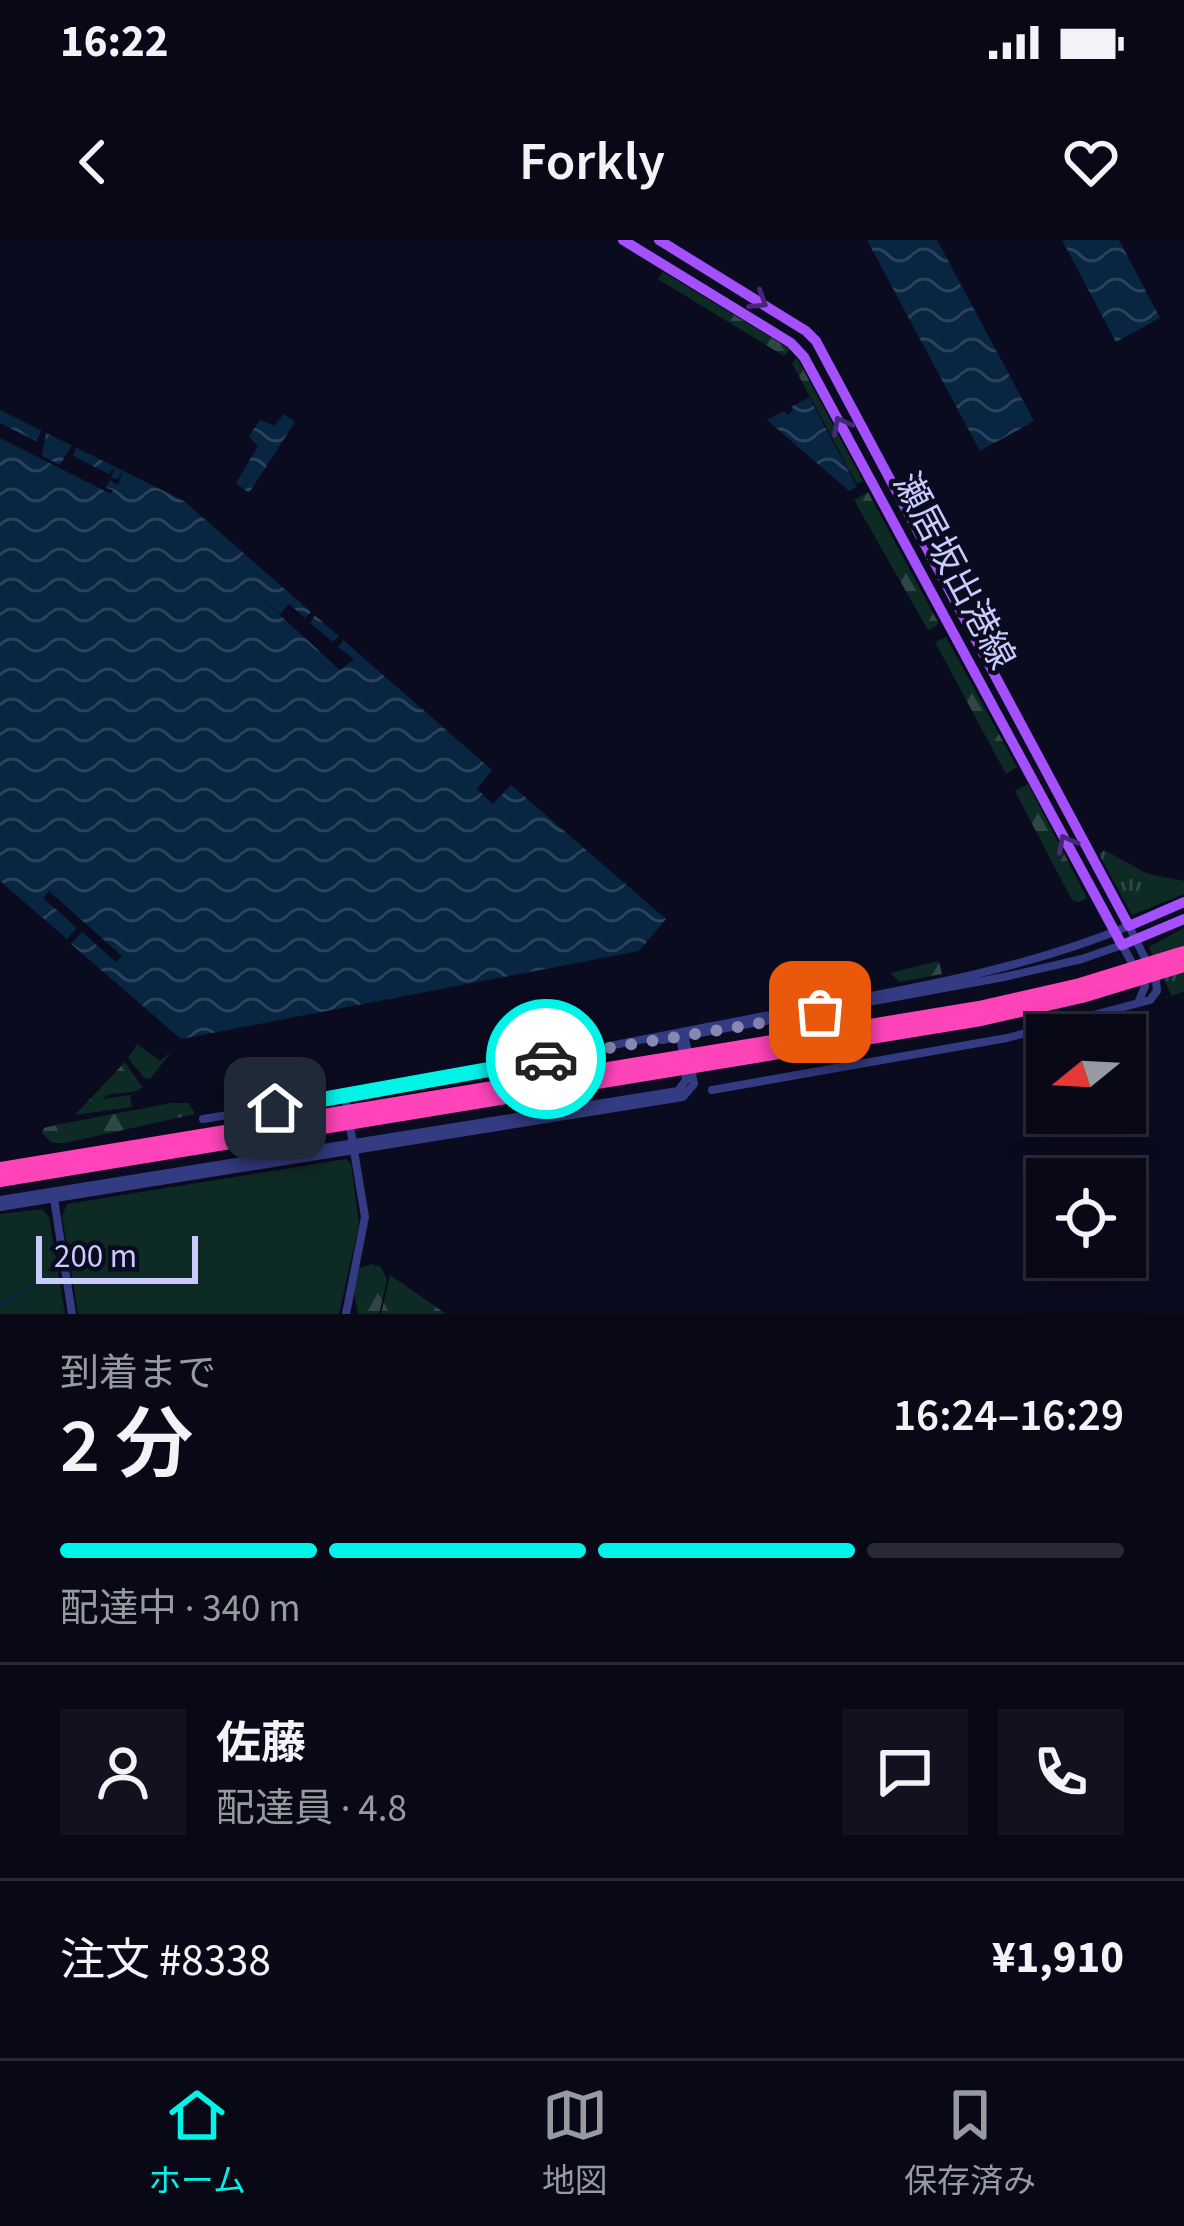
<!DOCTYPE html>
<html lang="ja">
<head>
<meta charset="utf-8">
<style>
  body { margin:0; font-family:"Source Sans 3","Noto Sans JP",sans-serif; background:#111120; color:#f1f3f6; height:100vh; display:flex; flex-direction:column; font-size:45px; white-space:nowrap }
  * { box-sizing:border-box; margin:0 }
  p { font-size:39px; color:#989aa1 }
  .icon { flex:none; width:66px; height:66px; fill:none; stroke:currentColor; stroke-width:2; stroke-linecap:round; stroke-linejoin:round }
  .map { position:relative; height:1074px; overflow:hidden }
  .panel { display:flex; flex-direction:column; background:#080817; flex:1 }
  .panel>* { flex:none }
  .needle { width:78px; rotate:252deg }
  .buttons { position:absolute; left:1026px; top:774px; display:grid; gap:24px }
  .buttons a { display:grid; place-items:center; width:120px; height:120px; border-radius:0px; background:#080817; box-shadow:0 6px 30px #0003,0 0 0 3px #292936; font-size:60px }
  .scale { position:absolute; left:36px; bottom:30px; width:162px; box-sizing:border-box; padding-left:12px; border:6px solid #c9cbff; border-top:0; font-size:33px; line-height:42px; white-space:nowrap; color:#c9cbff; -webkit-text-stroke:9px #0b0b1f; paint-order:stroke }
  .pin { position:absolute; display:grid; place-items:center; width:102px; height:102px; color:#fff; margin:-51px; border-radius:24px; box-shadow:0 6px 18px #0006 }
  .courier { position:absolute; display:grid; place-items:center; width:120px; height:120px; margin:-60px; border:9px solid #00f4e8; border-radius:50%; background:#fff; color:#222; box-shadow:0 3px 15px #0007 }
  .head em { font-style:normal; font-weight:600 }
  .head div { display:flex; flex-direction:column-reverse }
  .head { display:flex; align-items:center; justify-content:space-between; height:204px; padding:0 60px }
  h1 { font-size:78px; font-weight:600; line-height:90px }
  .bar { display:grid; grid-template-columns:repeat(4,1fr); gap:18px 12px; align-content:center; height:144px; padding:0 60px }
  .bar i { height:15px; border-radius:9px; background:#292936 }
  .bar .current { background:#00f4e8 }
  .bar p { grid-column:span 4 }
  .line { display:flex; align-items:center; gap:30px; padding:0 60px; border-top:3px solid #292936 }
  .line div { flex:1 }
  .round { display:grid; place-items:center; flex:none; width:126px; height:126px; border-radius:0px; background:#111120 }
  .status { display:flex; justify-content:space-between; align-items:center; height:84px; padding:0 60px; background:#080817; direction:ltr }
  .status svg { height:33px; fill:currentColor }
  header { display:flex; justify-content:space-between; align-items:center; height:156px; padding:0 60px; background:#080817; font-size:54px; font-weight:600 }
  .tabs { display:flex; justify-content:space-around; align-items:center; height:168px; border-top:3px solid #292936; background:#080817; font-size:33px; color:#989aa1 }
  .tabs a { display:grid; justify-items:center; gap:6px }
  .tabs .current { color:#00f4e8 }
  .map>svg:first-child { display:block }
  .grass { fill:url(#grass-tufts) }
  .forest { fill:url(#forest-firs) }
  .green { fill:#0e2a24 }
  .water { fill:url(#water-waves) }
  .pier { fill:#0b0b1f }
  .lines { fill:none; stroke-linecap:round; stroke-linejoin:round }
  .stream { stroke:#082542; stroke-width:3 }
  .minor { stroke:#333b82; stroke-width:8 }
  .major { stroke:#a450ff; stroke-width:10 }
  .rail-casing { stroke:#00f4e8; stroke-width:8 }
  .rail { stroke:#0b0b1f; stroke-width:3; stroke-dasharray:9; stroke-linecap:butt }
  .highway-bridge { stroke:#ff44ba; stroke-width:14 }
  .oneway { stroke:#482779 }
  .done { stroke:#8688b1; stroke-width:12; stroke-dasharray:0 21.6 }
  .route { stroke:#00f4e8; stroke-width:15 }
  .labels { text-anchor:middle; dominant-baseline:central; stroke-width:9; stroke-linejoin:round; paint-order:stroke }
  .street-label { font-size:36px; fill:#c9cbff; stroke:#0b0b1f }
</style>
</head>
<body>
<div class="status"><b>16:22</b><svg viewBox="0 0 49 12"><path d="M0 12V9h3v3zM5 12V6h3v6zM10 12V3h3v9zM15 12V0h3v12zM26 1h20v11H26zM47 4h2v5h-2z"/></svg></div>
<header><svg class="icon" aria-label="back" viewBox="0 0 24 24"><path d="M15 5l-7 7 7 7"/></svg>Forkly<svg class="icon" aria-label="heart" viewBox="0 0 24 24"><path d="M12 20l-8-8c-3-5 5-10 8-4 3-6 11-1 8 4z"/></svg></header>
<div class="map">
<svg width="1184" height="1074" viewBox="0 0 1184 1074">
  <defs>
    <pattern id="grass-tufts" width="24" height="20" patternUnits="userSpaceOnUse" patternTransform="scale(3)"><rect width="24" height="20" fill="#0e2a24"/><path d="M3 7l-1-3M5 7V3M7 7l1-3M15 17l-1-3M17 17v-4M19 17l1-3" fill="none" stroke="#304845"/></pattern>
    <pattern id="forest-firs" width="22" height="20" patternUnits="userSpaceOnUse" patternTransform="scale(3)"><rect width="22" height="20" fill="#0e2a24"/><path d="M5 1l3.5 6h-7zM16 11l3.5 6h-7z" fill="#304845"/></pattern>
    <pattern id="water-waves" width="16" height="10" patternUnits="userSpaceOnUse" patternTransform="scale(3)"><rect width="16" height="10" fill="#082542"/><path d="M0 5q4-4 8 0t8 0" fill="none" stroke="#2b435e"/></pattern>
  </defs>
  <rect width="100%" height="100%" fill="#0b0b1f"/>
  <path class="grass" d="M1104,610l44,24 36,7v13l-52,21 -33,-61z
    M1184,688v63l-12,5 -23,-49z"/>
  <path class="forest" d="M663,32l127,77 -6,7 -126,-77z
    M797,118l66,123 -6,3 -65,-121z
    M868,252l71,132 -11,6 -74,-130z
    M946,397l71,130 -11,7 -71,-132z
    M1028,544l59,114 -8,4 -7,-2 -57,-109z
    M939,721l3,13 -42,8 -10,-9z
    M137,804l23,17 12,-10 -22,28 -6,-1 -16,-20z
    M125,822l17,25c-11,10 -29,2 -40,12l28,-4 2,12 -57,8z
    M171,863h18l6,11 -130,29h-13l-10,-10 2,-5 12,-3z
    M371,1024l10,3 6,13 -8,34h-21l-4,-22 4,-23z
    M390,1035l56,39h-65z"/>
  <path class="green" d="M346,919l5,5 8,60 -20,90h-261l-16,-98 5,-12z
    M42,969l7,8 16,97h-65v-100z"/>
  <path class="water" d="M867,0h70l97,181 -54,30z
    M1062,0h57l41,78 -44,24z
    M809,157l48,90 -8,4 -82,-71 17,-9 3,4 6,-4 -2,-4z
    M0,170l184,91 308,269 -15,19 16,15 18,-19 155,134 -27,32 -458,88 -110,-95 11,-12 34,30 6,-6 -73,-65 -6,7 34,30 -10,11 -67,-58z
    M284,174l11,8 -46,71 -13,-10 22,-37 -9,-10 11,-16 14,6z"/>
  <path class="pier" d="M0,183l36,18 6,-11 4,3 -4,23 18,9 12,-20 4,2 -3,9 36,18 6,-7 -4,11 7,1 5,-8 -5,14 -8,-5 -4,8 7,2 -2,4 -111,-56z
    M257,354l23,20 9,-10 16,14 6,-6 4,3 -5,8 23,19 6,-6 5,4 -6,7 16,12 -14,11z"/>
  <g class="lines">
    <path class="stream" d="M0,1065l36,-21"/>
    <path class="minor" d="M662,800l342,-63 78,-18 40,-14 23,41 -7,17
      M345,856l20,121 -19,97
      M203,879c183,-29 364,-65 546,-100 127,-25 259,-43 380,-93l27,55 1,10 -7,9 -143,38 -295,52
      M54,959l18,115
      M0,960l678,-109 8,-11 -6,-47
      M0,967l683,-110 11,-13 -9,-46 -4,-6"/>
    <path class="major" d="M623,0l168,103 13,14 318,588 62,-26
      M659,0l147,91 10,10 313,585 55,-24"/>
    <g class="rail-casing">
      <path id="rail" d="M0,933l980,-161 102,-23 102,-32"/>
    </g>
    <use href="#rail" class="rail"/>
    <path class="highway-bridge" d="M0,929l979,-161 101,-23 104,-32
      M0,940l981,-161 101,-23 102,-31"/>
  </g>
  <defs><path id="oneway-chevron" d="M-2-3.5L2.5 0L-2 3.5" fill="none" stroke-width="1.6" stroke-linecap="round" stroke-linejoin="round" transform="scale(3)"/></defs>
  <g class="oneway">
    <use href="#oneway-chevron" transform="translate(759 61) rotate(32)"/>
    <use href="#oneway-chevron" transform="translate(841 185) rotate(-118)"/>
    <use href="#oneway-chevron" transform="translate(1066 603) rotate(-118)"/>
  </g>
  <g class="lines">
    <path class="done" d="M546,819c92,-17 183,-29 274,-47"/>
    <path class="route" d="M275,868l271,-49"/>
  </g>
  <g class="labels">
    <g class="street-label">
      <text transform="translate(954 331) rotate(62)">瀬居坂出港線</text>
    </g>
  </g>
</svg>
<div class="buttons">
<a><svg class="needle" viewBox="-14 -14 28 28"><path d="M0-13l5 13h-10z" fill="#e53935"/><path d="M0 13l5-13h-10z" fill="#989aa1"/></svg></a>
<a><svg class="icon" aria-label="locate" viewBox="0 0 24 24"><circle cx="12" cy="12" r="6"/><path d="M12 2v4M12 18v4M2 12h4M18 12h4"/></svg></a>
</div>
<div class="scale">200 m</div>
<div class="pin" style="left:820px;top:772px;background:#ea580c"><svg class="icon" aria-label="bag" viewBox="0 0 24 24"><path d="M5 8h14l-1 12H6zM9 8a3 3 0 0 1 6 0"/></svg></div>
<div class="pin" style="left:275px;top:868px;background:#1f2937"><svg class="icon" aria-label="home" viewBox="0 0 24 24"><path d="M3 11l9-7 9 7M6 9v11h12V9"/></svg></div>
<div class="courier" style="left:546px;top:819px"><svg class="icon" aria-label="car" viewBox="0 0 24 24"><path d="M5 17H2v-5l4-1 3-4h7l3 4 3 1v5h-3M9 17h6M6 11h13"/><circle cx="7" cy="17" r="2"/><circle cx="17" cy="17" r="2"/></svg></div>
</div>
<section class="panel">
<div class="head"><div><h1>2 分</h1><p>到着まで</p></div><em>16:24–16:29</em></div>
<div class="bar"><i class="current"></i><i class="current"></i><i class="current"></i><i></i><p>配達中 · 340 m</p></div>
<div class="line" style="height:216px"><a class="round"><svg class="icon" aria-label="person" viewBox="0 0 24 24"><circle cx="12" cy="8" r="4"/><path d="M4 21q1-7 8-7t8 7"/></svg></a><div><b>佐藤</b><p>配達員 · 4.8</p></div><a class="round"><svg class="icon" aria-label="chat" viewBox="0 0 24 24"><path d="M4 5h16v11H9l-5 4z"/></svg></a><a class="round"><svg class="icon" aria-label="phone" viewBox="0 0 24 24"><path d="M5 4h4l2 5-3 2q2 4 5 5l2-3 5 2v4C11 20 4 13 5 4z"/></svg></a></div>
<div class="line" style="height:156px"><div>注文 #8338</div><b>¥1,910</b></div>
</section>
<nav class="tabs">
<a class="current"><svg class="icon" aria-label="home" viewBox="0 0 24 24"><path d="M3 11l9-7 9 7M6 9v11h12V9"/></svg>ホーム</a>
<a><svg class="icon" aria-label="map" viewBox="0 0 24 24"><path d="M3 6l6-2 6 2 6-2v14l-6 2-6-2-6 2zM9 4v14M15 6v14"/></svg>地図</a>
<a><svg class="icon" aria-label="saved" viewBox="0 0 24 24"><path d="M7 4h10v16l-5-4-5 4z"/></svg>保存済み</a>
</nav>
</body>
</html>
